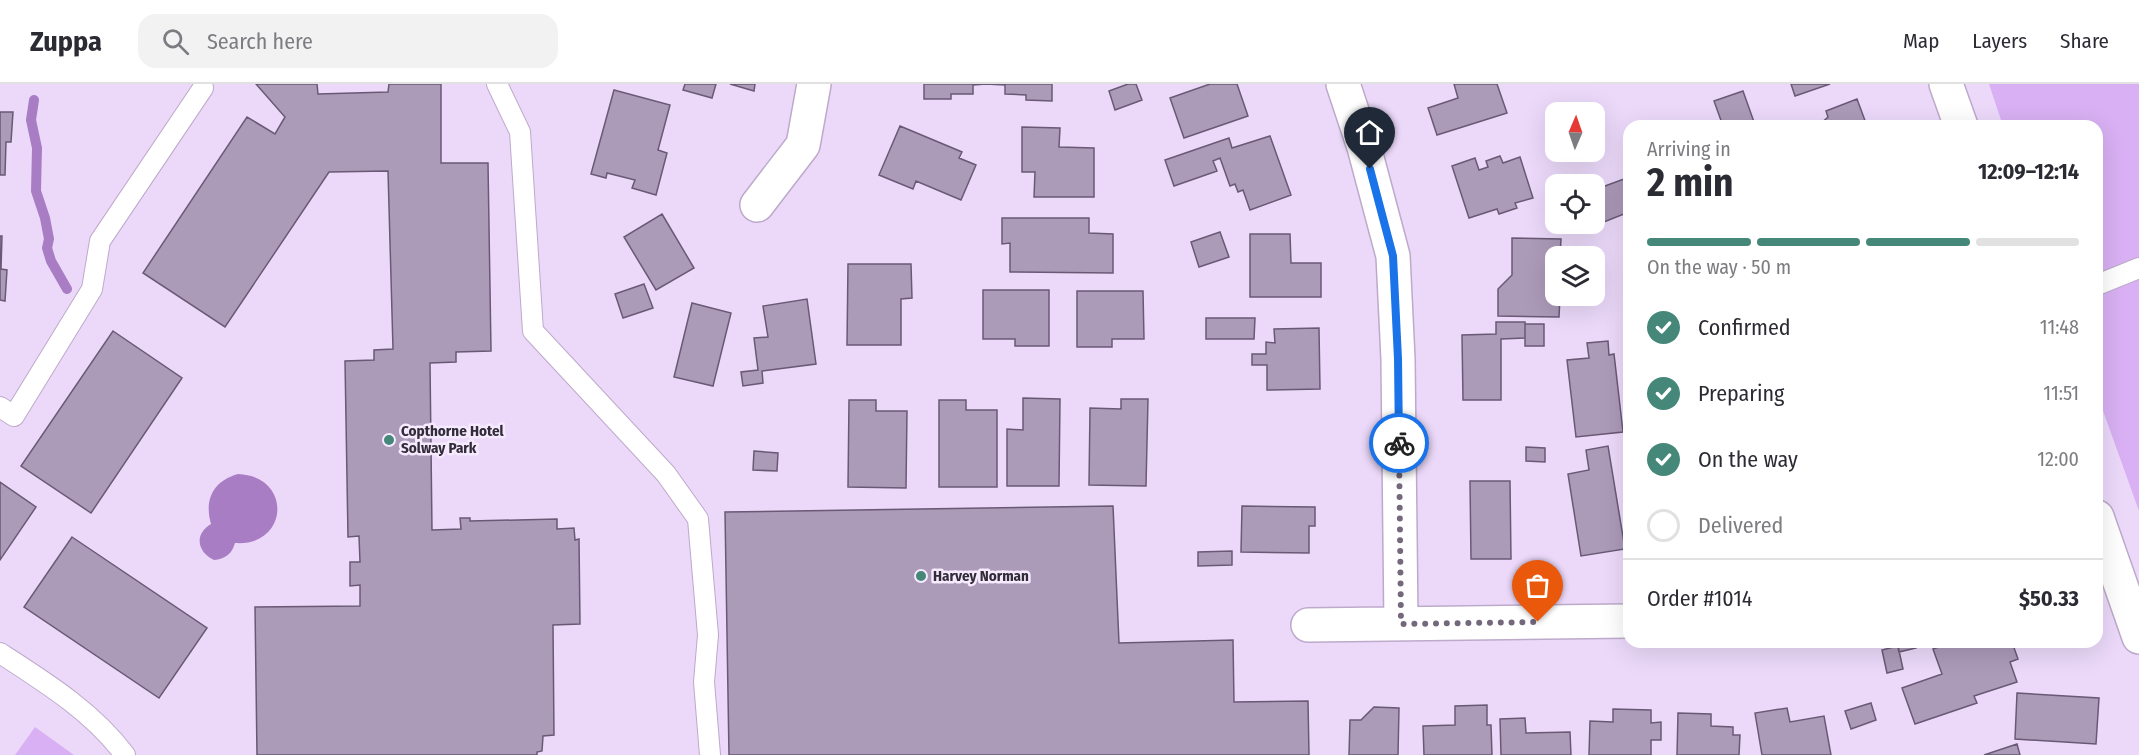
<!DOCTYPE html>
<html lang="en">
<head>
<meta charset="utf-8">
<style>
  body { margin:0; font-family:"Fira Sans Condensed",sans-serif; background:#f2f2f3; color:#2b2b33; height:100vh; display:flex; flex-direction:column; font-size:22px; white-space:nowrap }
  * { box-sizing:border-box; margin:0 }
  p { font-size:20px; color:#7c7c81 }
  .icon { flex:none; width:33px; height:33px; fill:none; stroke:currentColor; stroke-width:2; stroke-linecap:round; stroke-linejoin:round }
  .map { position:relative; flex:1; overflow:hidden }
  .drawer { position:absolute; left:1623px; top:36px; width:480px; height:528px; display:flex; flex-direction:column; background:#fff; border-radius:18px; box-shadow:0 6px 24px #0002 }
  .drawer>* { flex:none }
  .needle { width:39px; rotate:2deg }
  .fabs { position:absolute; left:1545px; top:18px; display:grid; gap:12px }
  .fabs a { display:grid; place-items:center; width:60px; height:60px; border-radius:12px; background:#fff; box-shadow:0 6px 24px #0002; font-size:30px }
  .pin { position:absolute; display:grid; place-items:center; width:51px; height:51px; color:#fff; margin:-62px -26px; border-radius:50% 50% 50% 0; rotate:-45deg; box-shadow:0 0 6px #0007 }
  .pin .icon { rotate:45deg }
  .courier { position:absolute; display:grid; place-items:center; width:60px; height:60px; margin:-30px; border:4px solid #1a73e8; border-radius:50%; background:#fff; color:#222; box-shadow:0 2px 8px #0007 }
  .head em { font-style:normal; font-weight:700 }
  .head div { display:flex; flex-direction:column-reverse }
  .head { display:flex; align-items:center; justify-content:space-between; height:102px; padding:0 24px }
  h1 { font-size:39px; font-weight:700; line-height:45px }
  .bar { display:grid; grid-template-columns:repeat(4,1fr); gap:9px 6px; align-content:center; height:72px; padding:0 24px }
  .bar i { height:8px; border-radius:4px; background:#e1e1e2 }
  .bar .selected { background:#45887a }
  .bar p { grid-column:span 4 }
  .line { display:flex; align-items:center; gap:15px; padding:0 24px; border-top:2px solid #e1e1e2 }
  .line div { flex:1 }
  ol { padding:0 24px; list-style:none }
  li { display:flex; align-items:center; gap:18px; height:66px }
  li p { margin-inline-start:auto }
  li .icon { padding:6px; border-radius:50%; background:#45887a; color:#fff; stroke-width:4 }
  li:last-child { color:#7c7c81 }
  li i { width:33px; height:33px; border:3px solid #e1e1e2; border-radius:50% }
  header { display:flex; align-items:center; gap:36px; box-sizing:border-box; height:84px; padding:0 30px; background:#fff; border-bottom:2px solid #e1e1e2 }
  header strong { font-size:28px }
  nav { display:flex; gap:33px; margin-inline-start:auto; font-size:21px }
  .search { width:420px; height:54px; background:#f2f2f3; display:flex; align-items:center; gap:15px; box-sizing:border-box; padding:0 21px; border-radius:18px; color:#7c7c81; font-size:22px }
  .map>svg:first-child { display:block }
  .green { fill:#d8b0f3 }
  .water { fill:#a87dc4 }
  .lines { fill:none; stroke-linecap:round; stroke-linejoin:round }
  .stream { stroke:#a87dc4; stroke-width:10 }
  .building { fill:#ac9ab9; stroke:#695975; stroke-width:1.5 }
  .lane-casing { stroke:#bdaaca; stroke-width:22 }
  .street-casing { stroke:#bdaaca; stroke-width:36 }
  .lane { stroke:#fff; stroke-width:20 }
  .street { stroke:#fff; stroke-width:33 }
  .done { stroke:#73687c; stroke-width:6; stroke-dasharray:0 10.8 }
  .route { stroke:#1a73e8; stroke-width:8 }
  .poi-dot { fill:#45887a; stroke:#f5eafe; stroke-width:2 }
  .labels { text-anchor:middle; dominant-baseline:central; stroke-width:5; stroke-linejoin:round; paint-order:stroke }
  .poi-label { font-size:15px; font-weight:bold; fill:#322b38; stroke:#f5eafe; text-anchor:start }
</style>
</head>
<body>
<header>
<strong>Zuppa</strong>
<div class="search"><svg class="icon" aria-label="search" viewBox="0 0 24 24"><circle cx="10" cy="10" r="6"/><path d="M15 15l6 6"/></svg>Search here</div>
<nav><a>Map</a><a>Layers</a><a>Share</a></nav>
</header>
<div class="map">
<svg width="2139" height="671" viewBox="0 0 2139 671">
  <rect width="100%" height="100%" fill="#ecd9fa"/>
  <path class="green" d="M1989,0h150v427l-42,-117v-268h-94z
    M35,643l39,28h-59z"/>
  <path class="water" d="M238,390c55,2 51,73 -3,69 -3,11 -10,16 -21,17 -17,-8 -20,-26 -3,-36 -7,-24 2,-43 27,-50z"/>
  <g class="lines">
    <path class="stream" d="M34,16l-3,20 6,28 -1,43 9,27 4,21 -2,9 4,13 16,28"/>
  </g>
  <path class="building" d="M256,0h61l1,10 70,-2 1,-8h52v79h47l3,188 -35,1v10l-26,1 2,167 29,-1 -1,-11h10v3l87,-2v10l17,-1 1,12 4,-1 1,85 -27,1 1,110 -11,1 -1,15 -5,1v3h-280l-2,-148 105,-1v-21l-10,1v-24h10l-1,-26 -11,1 -3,-176 29,-1v-10l19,-1 -5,-178 -59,1 -104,155 -82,-54 104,-156 28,17 10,-17z
    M685,0h31l-4,14 -29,-8z
    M730,0h25l-1,7z
    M924,0h62l-13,1v9h-22v5h-27z
    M986,0h66v17l-26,-1v-5l-21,-1v-9z
    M1128,0h8l6,16 -27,10 -6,-19z
    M1210,0h27l11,32 -64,22 -14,-40z
    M1454,0h43l10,29 -70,22 -9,-27 30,-10z
    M1791,0h39l-35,12z
    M614,6l56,15 -12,45 9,3 -11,42 -24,-7 3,-8 -28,-7 -1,5 -15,-4z
    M1743,7l11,31 -11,4h-20l-9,-25z
    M1857,15l10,27h-49l10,-9 -2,-6z
    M0,28h13l-2,30h-5l-1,33h-5z
    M900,42l62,26 -3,6 17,7 -15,35 -45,-19 -3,8 -34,-14z
    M1022,43l38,1 -1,19 35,1v49h-60l1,-25h-13z
    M1270,52l21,59 -41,15 -7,-20 -5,2 -3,-8 -5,2 -10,-28 -7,3 4,10 -43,15 -9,-26 64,-22 3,10z
    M1500,72l3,7 17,-6 13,41 -18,5 2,5 -18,6 -2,-5 -28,9 -17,-52 23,-8 4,12 9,-3 -2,-6z
    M1624,95l5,13v20l-35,14v-36z
    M662,130l32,54 -38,22 -32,-53z
    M1002,134h87v15l24,1v39l-103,-1v-29l-8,1z
    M1220,148l9,25 -30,10 -8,-25z
    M1250,150h40l1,29h30v34h-71z
    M0,152h2l-1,33 6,1 -2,31 -5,-1z
    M1512,154l49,1 -1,17h-4v40h4l-1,21 -61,-1v-27l14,-14z
    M848,180h63l1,34 -11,1v46h-54z
    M644,200l9,24 -30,10 -8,-24z
    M983,206h66v56h-34v-7h-32z
    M1077,207h66l1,48h-32v8h-35z
    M807,215l9,65 -54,7 1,12 -20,3 -2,-14 17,-2 -4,-32 14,-1 -5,-31z
    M692,219l39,10 -18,73 -39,-9z
    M1206,234h49l-1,21h-48z
    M1496,238h29v16l-24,1v61h-38l-1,-65 34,-1z
    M1525,240h19v22h-19z
    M1319,244l1,61 -53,1v-25h-15v-11h14v-12l9,1 -1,-14z
    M113,247l69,47 -91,135 -70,-47z
    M1608,257l1,14 5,-1 9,78 -47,5 -9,-77 22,-2 -2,-15z
    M1023,314l37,1 -1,87h-52v-57l16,1z
    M1121,315h27l-2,87 -57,-1 1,-77 31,1z
    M849,316h27v11h31l-1,77 -58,-1z
    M939,316h27v10h31v77h-58z
    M1608,362l17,103 -44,7 -13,-82 21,-4 -3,-20z
    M1526,363l19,1v14l-19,-1z
    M754,367l24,2 -1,18 -24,-1z
    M1470,397h40l1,78h-40z
    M0,398l36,25 -36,53z
    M1113,422l6,137 114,-3 1,62 74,-1 1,54h-580l-4,-243z
    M1242,422l73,1v19h-6v27l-68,-1z
    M72,453l135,91 -48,70 -135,-91z
    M1232,467v14l-34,1v-14z
    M1897,558h17l2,6 -17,4z
    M1953,558h59l6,17 -8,3 7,20 -43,14 3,7 -62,21 -13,-36 40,-14 -9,-25z
    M1898,562l5,23 -16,4 -5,-23z
    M2017,609l82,5 -3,46 -81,-5z
    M1871,619l5,17 -25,9 -6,-18z
    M1487,621v20h4l1,30h-68l-1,-29 32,-1v-19z
    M1374,623l25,1 -1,47h-49l1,-35h11z
    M1787,624l3,14 34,-6 7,39h-69l-7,-42z
    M1613,625l38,1v13l10,-1v18h-10v15h-62l1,-34 23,1z
    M1678,629l33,1v12l22,1v8h7l-1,20h-62z
    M1525,634l1,15 44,-1 1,23h-70l-1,-36z
    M2017,660l3,11h-36z"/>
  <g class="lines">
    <g class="lane-casing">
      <path id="lane" d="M497,0l23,48 13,199 133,143 32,45 10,116 -4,47 6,73
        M2097,201l42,-17
        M0,323l14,9 78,-127 8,-48 103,-153
        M0,569c45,29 93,59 125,102"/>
    </g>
    <g class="street-casing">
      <path id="street" d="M1343,0l21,63 29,109 5,103 3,265
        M1946,0l15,42
        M757,121l46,-60 11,-61
        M2097,433l42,120
        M1308,541l321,-4"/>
    </g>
    <use href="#lane" class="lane"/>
    <use href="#street" class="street"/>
  </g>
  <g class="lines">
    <path class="done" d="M1399,359l2,181 137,-2"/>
    <path class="route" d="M1370,85l23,87 5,103 1,84"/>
  </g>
  <g class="poi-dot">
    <circle cx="389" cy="356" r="6"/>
    <circle cx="921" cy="492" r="6"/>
  </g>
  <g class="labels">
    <g class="poi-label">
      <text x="401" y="347">Copthorne Hotel<tspan x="401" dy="17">Solway Park</tspan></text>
      <text x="933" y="492">Harvey Norman</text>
    </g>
  </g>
</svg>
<div class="fabs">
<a><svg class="needle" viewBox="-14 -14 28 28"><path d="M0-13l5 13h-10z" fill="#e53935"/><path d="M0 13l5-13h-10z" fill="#7c7c81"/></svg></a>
<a><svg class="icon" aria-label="locate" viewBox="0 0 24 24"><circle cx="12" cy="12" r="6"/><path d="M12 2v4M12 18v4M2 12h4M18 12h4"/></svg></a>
<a><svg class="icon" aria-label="layers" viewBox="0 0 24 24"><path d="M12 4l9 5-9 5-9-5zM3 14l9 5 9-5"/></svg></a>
</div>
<div class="pin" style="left:1538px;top:538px;background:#ea580c"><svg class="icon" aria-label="bag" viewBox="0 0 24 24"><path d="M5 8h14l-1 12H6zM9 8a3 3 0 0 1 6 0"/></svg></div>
<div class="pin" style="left:1370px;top:85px;background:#1f2937"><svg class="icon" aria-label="home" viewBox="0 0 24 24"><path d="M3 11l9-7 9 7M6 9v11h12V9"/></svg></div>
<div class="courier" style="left:1399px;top:359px"><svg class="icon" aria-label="bike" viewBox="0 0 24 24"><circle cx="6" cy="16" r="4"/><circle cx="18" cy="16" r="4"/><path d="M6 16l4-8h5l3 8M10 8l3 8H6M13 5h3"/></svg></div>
<section class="drawer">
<div class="head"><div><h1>2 min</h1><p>Arriving in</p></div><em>12:09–12:14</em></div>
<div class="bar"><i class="selected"></i><i class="selected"></i><i class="selected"></i><i></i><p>On the way · 50 m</p></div>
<ol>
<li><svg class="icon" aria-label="check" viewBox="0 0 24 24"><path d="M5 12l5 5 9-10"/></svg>Confirmed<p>11:48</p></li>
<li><svg class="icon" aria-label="check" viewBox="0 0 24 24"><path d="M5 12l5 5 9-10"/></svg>Preparing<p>11:51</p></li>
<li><svg class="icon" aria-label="check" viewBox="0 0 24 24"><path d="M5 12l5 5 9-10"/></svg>On the way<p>12:00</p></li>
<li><i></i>Delivered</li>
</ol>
<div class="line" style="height:78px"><div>Order #1014</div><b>$50.33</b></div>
</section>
</div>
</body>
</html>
